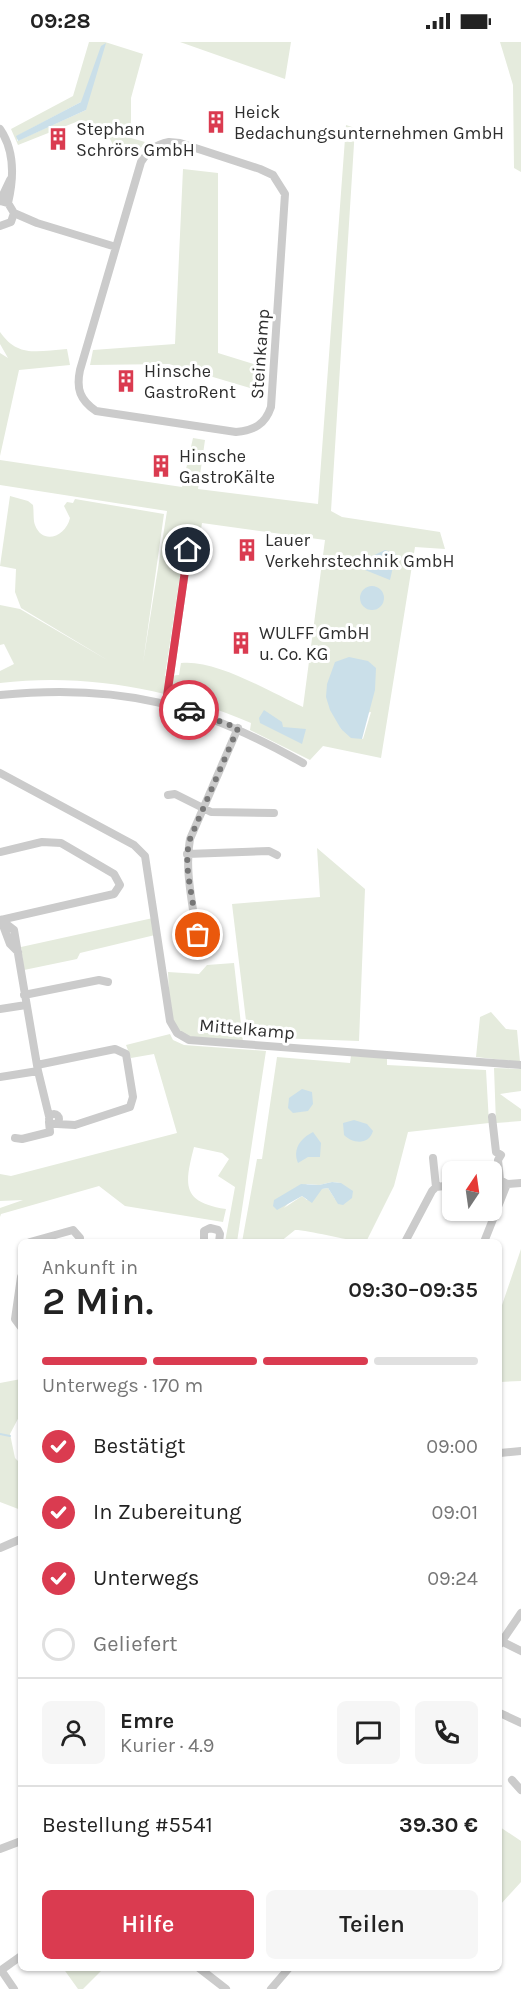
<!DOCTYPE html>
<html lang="de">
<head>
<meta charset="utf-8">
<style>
  body { margin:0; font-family:Karla,sans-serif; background:#f6f6f6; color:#222; height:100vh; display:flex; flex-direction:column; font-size:22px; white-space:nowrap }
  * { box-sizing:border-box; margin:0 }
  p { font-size:20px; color:#767676 }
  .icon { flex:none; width:33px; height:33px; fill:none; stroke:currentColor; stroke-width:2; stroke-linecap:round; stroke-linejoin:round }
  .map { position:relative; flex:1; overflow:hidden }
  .details { position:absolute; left:18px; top:1197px; width:484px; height:732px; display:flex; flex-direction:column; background:#fff; border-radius:9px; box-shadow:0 2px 4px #0004 }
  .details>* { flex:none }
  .needle { width:39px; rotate:13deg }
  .controls { position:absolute; left:442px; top:1119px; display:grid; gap:12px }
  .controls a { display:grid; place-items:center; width:60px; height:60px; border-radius:9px; background:#fff; box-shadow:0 2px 4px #0004; font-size:30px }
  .pin { position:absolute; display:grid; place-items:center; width:51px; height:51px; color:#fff; margin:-26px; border:3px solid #fff; border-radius:50%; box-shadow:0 2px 6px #0007 }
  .courier { position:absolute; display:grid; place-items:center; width:60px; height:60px; margin:-30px; border:4px solid #da3b50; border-radius:50%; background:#fff; color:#222; box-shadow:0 2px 8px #0007 }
  .summary em { font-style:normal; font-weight:600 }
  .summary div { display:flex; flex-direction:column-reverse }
  .summary { display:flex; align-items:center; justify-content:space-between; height:102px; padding:0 24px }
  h1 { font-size:39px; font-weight:600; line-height:45px }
  .bar { display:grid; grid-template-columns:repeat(4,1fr); gap:9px 6px; align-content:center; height:72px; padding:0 24px }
  .bar i { height:8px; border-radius:4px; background:#e0e0e0 }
  .bar .selected { background:#da3b50 }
  .bar p { grid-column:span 4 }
  .line { display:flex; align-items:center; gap:15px; padding:0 24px; border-top:2px solid #e0e0e0 }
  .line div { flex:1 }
  .round { display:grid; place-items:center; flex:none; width:63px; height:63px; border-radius:9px; background:#f6f6f6 }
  ol { padding:0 24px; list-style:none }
  li { display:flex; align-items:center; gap:18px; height:66px }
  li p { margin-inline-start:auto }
  li .icon { padding:6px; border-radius:50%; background:#da3b50; color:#fff; stroke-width:4 }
  li:last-child { color:#767676 }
  li i { width:33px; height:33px; border:3px solid #e0e0e0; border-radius:50% }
  .cta { display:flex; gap:12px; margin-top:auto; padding:12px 24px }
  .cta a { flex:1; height:69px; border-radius:9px; background:#da3b50; color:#fff; font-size:24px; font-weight:600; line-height:69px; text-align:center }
  .cta a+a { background:#f6f6f6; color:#222 }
  .status { display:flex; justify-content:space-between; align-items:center; height:42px; padding:0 30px; background:#fff; direction:ltr }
  .status svg { height:16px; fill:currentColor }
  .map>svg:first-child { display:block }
  .green { fill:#e5ebdd; fill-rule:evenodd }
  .water { fill:#cadfe9 }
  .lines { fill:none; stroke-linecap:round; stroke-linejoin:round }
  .stream { stroke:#cadfe9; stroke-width:2 }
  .minor { stroke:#cbcbcb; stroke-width:8 }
  .done { stroke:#777; stroke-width:6; stroke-dasharray:0 10.8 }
  .route { stroke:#da3b50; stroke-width:8 }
  .labels { text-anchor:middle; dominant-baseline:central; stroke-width:6; stroke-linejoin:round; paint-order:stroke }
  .poi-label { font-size:18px; fill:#2e2e2e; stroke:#fff; text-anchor:start }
  .street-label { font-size:18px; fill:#2e2e2e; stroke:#fff }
</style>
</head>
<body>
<div class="status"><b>09:28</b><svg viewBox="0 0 49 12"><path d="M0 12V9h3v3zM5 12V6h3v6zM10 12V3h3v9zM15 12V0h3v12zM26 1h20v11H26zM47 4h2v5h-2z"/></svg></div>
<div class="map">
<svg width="521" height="1947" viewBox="0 0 521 1947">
  <rect width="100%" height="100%" fill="#fff"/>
  <path class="green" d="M89,0h16l38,12 -12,44v40l14,4 -11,15 -18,-6 -8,-16 -32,-13 -58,23 -7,-16 62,-33zM81,60l5,8 -69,31v-5z
    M180,0h111l-6,37z
    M500,0h21v130l-7,-4 -1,-83z
    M346,83l9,3 -24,383 11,6 98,15 5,17 -30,-2 -34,211 -58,-12 -13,14 -60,-30 1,-7c-80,-34 -164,-50 -251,-40v-12l14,-7 -10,-20 -4,1v-40l20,4 89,52h8h-8l-88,-53 -6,-16 1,-23 -16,-3 10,-70 18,5 5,4c1,7 0,15 2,20 8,21 31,11 35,-7l-6,-12 3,-4 6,1 2,-4 89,15 -21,149 24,-152 -167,-26v-25l182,27 11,-49 12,2 -7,49 120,15zM202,481l123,17 -22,167c-33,-15 -87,-48 -122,-44l-2,12 -14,1 18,-120 -2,-11 7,-4 6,3 1,8 -4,8h5zM371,670l-8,27 -22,-10 -4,-10z
    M183,127l35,4v180l49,15 -3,24 -95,-28 -79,1 3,-15 82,-6z
    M0,290c18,26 38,19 67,17l3,16 -51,5 -19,86v-103l8,5 -8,-14z
    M317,806l48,41 -6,152 -111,-4 -16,-133 88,-7z
    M153,876l2,17 -75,18 -3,6 -53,11 -3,-23z
    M234,921l9,79c-21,-2 -64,3 -71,-23 -4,-14 -3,-32 -4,-47l31,2 8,-9z
    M491,970l15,17 11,1 3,32 -44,-5 4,-40z
    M170,992l3,6 11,5 82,6 -29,191h-12l10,-55 -17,-11 11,-17 -7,-6 -28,-6c-10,39 -12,55 32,62l-3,13 -98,-16 -26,-20 -98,28 -1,3v-9l23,-8 -23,1v-27l11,2 166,-43 -23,-79 -23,4 -5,-13z
    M351,1014l36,2v7l99,5 3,53 -81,9 -14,54 -27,54c-12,4 -55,-10 -72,-10l-15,12h-38l15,-83h5l15,-102 73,6zM332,1140l9,1 -6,16 -7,-11 -7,1 -14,11 -5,-4 -18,12 23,-24 12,1z
    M494,1026l27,1v22l-21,3 21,15v12l-25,2z
    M521,1207v132l-21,1v-71z
    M21,1337v34l-11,21 5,24 6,6v46l-21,-8v-119z
    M500,1785l21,14v41l-21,23z
    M63,1926h41l-21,21h-5z"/>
  <path class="water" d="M106,1l-20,67 -68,31 -2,-5 65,-34 20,-56z
    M385,508l11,4 -6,26 -25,-10 5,-13z
    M360 556a12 12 0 1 1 24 0a12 12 0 1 1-24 0Z
    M349,615l19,4 8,7 -1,22 -13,49 -11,-1 -10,-9 -11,-19 -4,-13 1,-13 8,-22z
    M264,668l18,12 1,5 23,2 -4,15 -42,-21 -1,-5z
    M302,1047l10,3 1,12 -5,7 -15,2 -5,-5 1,-10z
    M354,1078l13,4 6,7c-4,14 -20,13 -29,4l-1,-12z
    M313,1090l8,11 -1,14h-12l-10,6c-6,-14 3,-25 15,-31z
    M332,1140l9,1 12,8 -1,7 -9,7 -5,-1 -10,-16 -6,1 -10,14 -10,-7 -25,14 -4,-4 1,-6 27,-16 18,1z"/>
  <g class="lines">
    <path class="stream" d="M0,1392l10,2"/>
    <path class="minor" d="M0,87c15,22 14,49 8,74
      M169,100l11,1 80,26 13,6 12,19 -14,213c-6,18 -17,23 -35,25l-140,-21c-16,-11 -20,-22 -16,-41l61,-208c8,-12 14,-17 28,-20z
      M0,159l8,2 6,10 -3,9 -11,4
      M0,159l10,-21
      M14,171l23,10 79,24
      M0,653c120,-12 199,9 303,68
      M166,661l22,-153
      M0,731l134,72 11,11 25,165 7,12 12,7 332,25
      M168,753l7,-1 36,18 63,1
      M0,810l42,-10 19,1 53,31 6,11 -6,9 -114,26
      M187,812l82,-3 8,4
      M1,878l13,10 24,141 11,45
      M1,878l9,24 8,8
      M197 890a6 6 0 1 1 12 0a6 6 0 1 1-12 0Z
      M198,886l-3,-5c-4,-28 -10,-56 -5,-84l48,-111
      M24,953l75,-15 9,2
      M0,967l26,-4
      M37,1023l78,-16 11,5 7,43 -3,10 -55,18 -18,-1
      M0,1035l38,-6
      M49 1077a5 5 0 1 1 10 0a5 5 0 1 1-10 0Z
      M492,1075l4,35 5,3 -3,5 2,20 7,4 14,-1
      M15,1096l7,1 28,-7 -1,-10
      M433,1116l3,29
      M30,1200l43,-12 7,8 -1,4
      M204,1200v-11l6,-3 8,2 2,4 -1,8
      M405,1200l27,-51 4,-4 17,-2
      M484,1200l23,-58
      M21,1235l-6,42 6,8
      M500,1411l21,-2
      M0,1506l21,-9
      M501,1599l20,10
      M500,1602l21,-31
      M500,1671l21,10
      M512,1738l9,10
      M0,1807l21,-8
      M199,1926l27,21
      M1,1928l13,19
      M0,1929l21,-15
      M271,1947l18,-21"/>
  </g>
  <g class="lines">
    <path class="done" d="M189,668l49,18 -48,111 -3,15 1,20 10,61"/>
    <path class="route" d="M188,508l-22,153 23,7"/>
  </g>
  <defs>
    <g id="building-bare" transform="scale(1.8)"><path d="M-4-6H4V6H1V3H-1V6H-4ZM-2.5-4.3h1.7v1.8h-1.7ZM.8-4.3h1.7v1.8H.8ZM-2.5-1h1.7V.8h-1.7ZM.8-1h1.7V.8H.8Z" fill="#da3b50" stroke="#fff" stroke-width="2.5" paint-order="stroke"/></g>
  </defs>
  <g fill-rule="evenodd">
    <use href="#building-bare" x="216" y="80"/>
    <use href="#building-bare" x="58" y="97"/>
    <use href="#building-bare" x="126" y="339"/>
    <use href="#building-bare" x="161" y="424"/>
    <use href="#building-bare" x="247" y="508"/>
    <use href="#building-bare" x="241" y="601"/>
  </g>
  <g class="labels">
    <g class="poi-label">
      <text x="234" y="70">Heick<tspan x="234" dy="21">Bedachungsunternehmen GmbH</tspan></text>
      <text x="76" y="87">Stephan<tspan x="76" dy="21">Schrörs GmbH</tspan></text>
      <text x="144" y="329">Hinsche<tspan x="144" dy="21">GastroRent</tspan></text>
      <text x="179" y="414">Hinsche<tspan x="179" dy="21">GastroKälte</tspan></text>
      <text x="265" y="498">Lauer<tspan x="265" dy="21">Verkehrstechnik GmbH</tspan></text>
      <text x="259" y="591">WULFF GmbH<tspan x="259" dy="21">u. Co. KG</tspan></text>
    </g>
    <g class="street-label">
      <text transform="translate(260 312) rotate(-86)">Steinkamp</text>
      <text transform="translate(247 987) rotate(5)">Mittelkamp</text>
    </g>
  </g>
</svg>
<div class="controls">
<a><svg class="needle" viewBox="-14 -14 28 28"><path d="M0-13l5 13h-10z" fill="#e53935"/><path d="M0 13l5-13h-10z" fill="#767676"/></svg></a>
</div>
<div class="pin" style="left:198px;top:893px;background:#ea580c"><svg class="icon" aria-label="bag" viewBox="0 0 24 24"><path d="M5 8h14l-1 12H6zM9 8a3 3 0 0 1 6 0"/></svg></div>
<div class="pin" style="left:188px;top:508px;background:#1f2937"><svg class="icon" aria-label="home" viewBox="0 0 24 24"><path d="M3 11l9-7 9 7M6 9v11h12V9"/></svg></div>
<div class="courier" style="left:189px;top:668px"><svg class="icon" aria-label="car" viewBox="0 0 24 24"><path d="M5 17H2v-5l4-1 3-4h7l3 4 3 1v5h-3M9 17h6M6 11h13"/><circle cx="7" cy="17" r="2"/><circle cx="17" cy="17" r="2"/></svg></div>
<section class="details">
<div class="summary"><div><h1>2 Min.</h1><p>Ankunft in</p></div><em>09:30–09:35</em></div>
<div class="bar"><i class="selected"></i><i class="selected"></i><i class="selected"></i><i></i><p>Unterwegs · 170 m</p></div>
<ol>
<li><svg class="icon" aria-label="check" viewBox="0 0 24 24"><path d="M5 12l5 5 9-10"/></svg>Bestätigt<p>09:00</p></li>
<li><svg class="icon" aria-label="check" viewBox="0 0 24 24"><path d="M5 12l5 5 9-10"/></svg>In Zubereitung<p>09:01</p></li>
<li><svg class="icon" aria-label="check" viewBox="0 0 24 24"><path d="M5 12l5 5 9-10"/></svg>Unterwegs<p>09:24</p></li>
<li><i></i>Geliefert</li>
</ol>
<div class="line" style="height:108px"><a class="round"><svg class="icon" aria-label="person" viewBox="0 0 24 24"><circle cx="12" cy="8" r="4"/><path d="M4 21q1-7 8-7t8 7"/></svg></a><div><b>Emre</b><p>Kurier · 4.9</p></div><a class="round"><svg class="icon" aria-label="chat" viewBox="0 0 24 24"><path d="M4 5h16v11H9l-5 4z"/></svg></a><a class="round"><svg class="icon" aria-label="phone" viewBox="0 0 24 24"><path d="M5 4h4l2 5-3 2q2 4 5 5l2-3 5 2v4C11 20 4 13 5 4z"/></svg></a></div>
<div class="line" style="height:78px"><div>Bestellung #5541</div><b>39.30 €</b></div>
<div class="cta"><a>Hilfe</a><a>Teilen</a></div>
</section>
</div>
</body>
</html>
